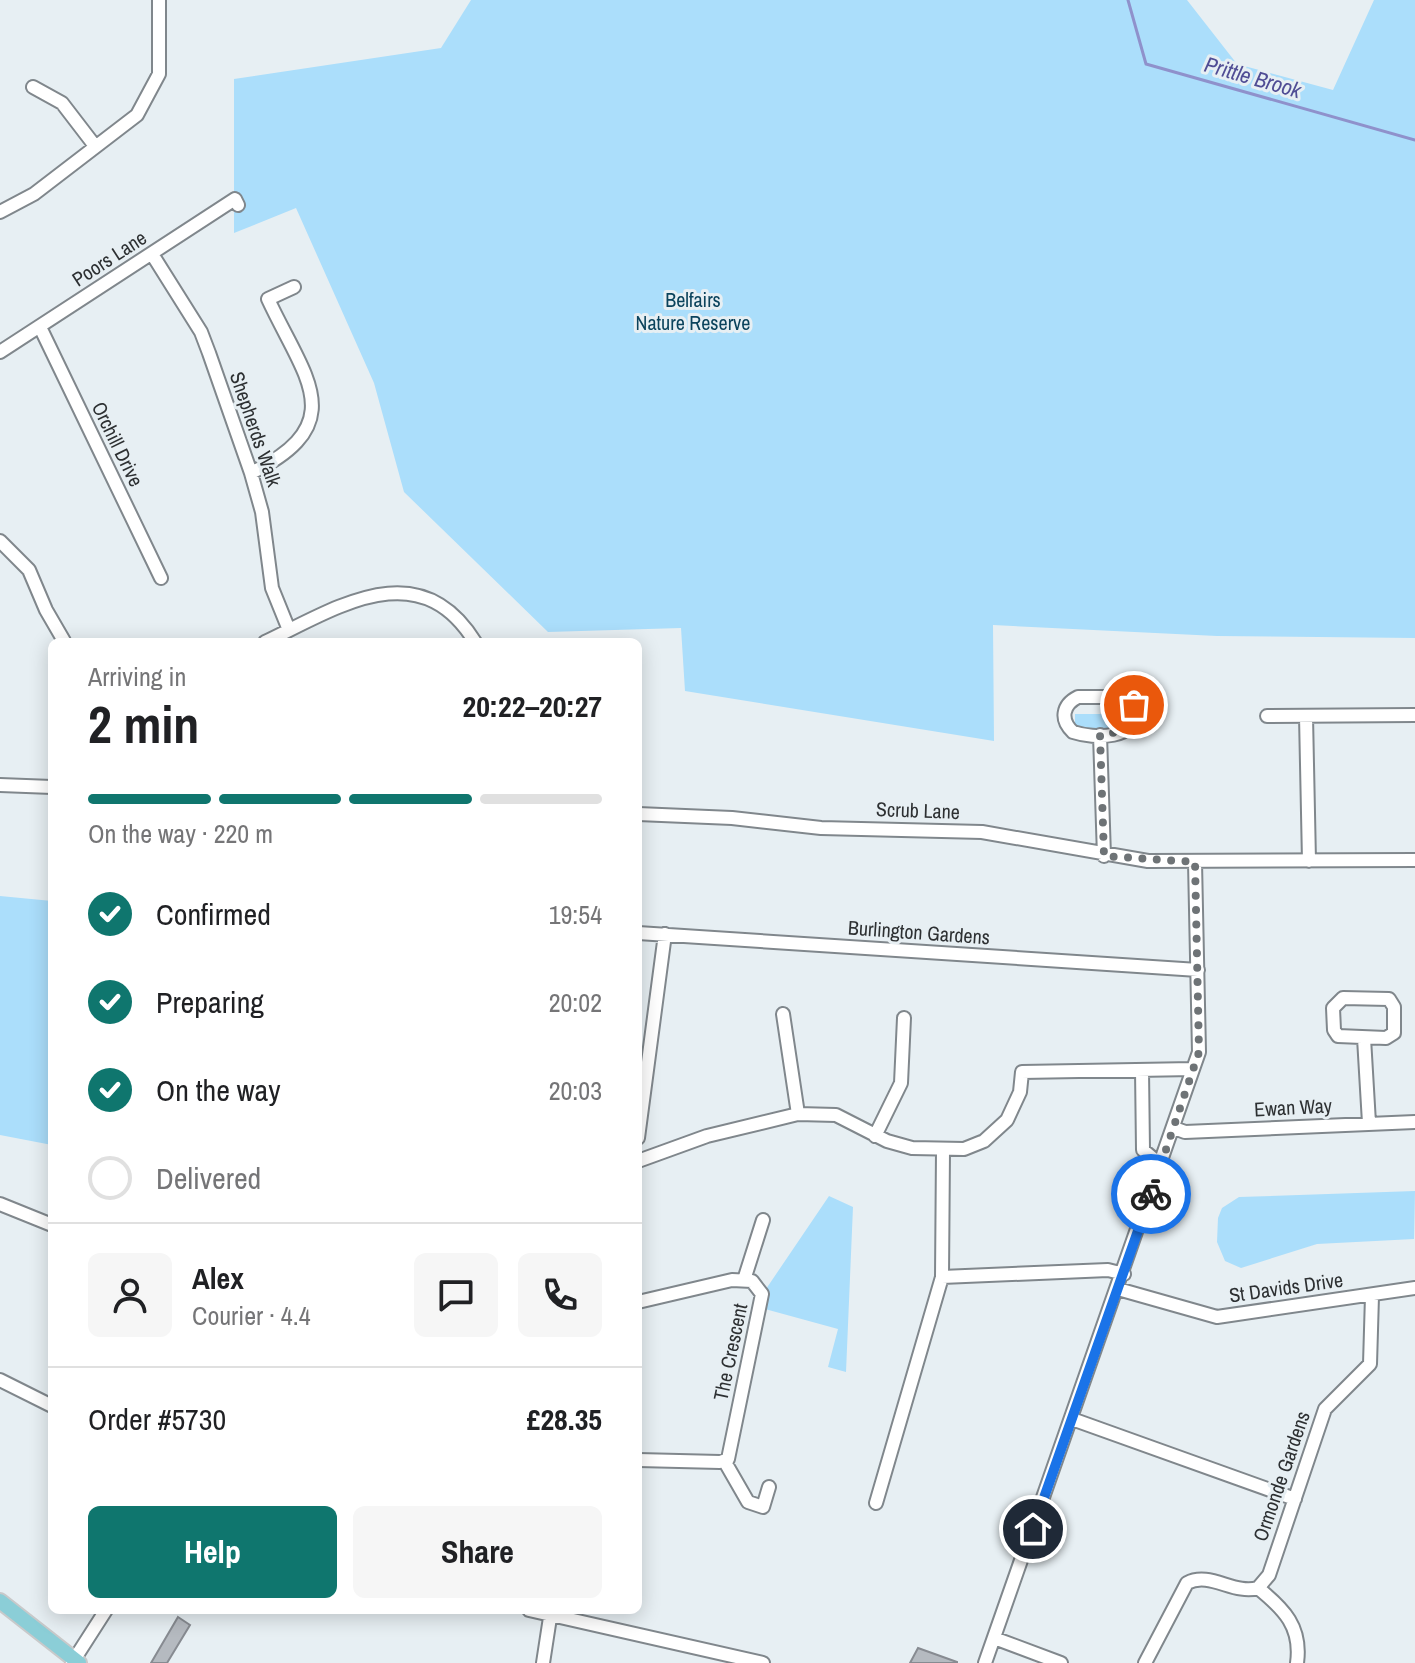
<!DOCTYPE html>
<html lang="en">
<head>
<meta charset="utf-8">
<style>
  body { margin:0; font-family:"Archivo Narrow",sans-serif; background:#f6f6f6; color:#202124; height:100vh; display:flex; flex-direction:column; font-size:30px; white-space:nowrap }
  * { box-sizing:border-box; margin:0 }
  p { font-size:26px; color:#757577 }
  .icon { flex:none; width:44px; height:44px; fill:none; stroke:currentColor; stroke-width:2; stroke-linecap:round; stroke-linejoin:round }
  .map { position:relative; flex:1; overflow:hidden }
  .panel { position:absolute; left:48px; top:638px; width:594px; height:976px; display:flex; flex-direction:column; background:#fff; border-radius:12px; box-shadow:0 4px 20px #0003 }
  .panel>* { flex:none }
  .pin { position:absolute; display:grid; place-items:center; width:68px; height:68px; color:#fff; margin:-34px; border:4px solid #fff; border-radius:50%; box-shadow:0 2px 8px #0007 }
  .courier { position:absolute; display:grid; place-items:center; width:80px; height:80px; margin:-40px; border:6px solid #1a73e8; border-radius:50%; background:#fff; color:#222; box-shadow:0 2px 10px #0007 }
  .overview em { font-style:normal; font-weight:700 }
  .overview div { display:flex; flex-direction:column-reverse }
  .overview { display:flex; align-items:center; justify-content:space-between; height:136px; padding:0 40px }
  h1 { font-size:52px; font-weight:700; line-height:60px }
  .bar { display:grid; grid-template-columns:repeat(4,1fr); gap:12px 8px; align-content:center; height:96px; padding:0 40px }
  .bar i { height:10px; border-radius:6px; background:#e0e0e0 }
  .bar .active { background:#0f766e }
  .bar p { grid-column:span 4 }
  .line { display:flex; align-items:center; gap:20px; padding:0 40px; border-top:2px solid #e0e0e0 }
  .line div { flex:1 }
  .round { display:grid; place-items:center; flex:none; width:84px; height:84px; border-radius:12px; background:#f6f6f6 }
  ol { padding:0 40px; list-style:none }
  li { display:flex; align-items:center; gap:24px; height:88px }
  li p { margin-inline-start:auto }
  li .icon { padding:8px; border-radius:50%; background:#0f766e; color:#fff; stroke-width:4 }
  li:last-child { color:#757577 }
  li i { width:44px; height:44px; border:4px solid #e0e0e0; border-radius:50% }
  .action { display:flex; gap:16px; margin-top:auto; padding:16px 40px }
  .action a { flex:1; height:92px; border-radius:12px; background:#0f766e; color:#fff; font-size:32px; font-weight:700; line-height:92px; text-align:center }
  .action a+a { background:#f6f6f6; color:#202124 }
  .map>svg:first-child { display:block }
  .green { fill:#abdefb }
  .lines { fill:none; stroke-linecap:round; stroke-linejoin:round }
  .stream { stroke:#8f91cb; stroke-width:3 }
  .building { fill:#b5bac0; stroke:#878b91; stroke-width:2 }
  .minor-casing { stroke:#80878c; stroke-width:16 }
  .major-casing { stroke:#c8c9ca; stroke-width:18 }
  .minor { stroke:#fff; stroke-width:12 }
  .major { stroke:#8bced7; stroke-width:14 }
  .done { stroke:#6e7376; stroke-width:8; stroke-dasharray:0 14.4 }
  .route { stroke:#1a73e8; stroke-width:10 }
  .labels { text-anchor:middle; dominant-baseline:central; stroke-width:6; stroke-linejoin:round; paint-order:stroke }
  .street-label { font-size:20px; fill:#2d3032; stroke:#e7eff3 }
  .park-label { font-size:20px; fill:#0b435c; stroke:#e7eff3 }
  .water-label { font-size:22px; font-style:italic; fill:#504d95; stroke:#e7eff3 }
</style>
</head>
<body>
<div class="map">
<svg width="1415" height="1663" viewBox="0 0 1415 1663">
  <rect width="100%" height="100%" fill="#e7eff3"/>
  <path class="green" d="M471,0h716l50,64 96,26 41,-90h41v638l-198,-2 -224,-11 1,116 -309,-50 -4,-63 -133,4 -144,-140 -30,-109 -78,-175 -62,25v-154l207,-31z
    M1075,714h45v16h-45z
    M0,896l52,5v244l-52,-10z
    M1415,1191l-1,48 -97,5 -76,24 -16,-7 -8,-19 1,-24 4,-10 17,-11z
    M829,1196l24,11 -7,165 -18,-5 10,-38 -73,-20 1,-20z"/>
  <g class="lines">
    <path class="stream" d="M1128,0l18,64 269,76"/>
  </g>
  <path class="building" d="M178,1617l12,8 -23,38h-16z
    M918,1648l39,14v1h-47z"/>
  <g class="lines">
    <g class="minor-casing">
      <path id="minor" d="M33,87l29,16 33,43
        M0,212l34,-18 103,-79 22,-41v-74
        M152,254l49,78 8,21 42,120 11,39 10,76 17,42
        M40,327l121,251
        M0,352l235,-153 3,6
        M251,473c102,-50 53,-96 17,-174l26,-12
        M0,541l29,29 17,40 18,31
        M265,642c70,-33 154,-91 210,0
        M1078,697h46l11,12c4,31 -41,30 -62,23 -13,-12 -11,-27 5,-35z
        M1267,716l148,-1
        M1306,716l3,145
        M1100,735l4,121
        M0,785l52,2
        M638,814l94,4 89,10 161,4 166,29 267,-1
        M638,933l560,37
        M1343,998l46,1 5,8v26l-8,5 -48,-2 -4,-6 -1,-22z
        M783,1014l15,100
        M1364,1038l5,85
        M1142,1070l1,80 18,15
        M1174,1128l11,4 230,-10
        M875,1136l26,-53 3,-65
        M638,1138l27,-204
        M638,1161l69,-25 91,-22 38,1 51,26 25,7 52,1 20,-8 23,-21 13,-28 2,-20 171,-3
        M0,1204l52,21
        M942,1277l166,-7 16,4
        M744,1280l19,-60
        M1118,1289l99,28 198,-29
        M638,1302l94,-22 20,1 10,13 -34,165 -8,3 -82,-2
        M0,1380l52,26
        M1072,1419l223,80
        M725,1462l23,40 15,5 6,-20
        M876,1503l66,-226 1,-126
        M1258,1588l11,-13 56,-166 45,-45 2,-68
        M1258,1588c26,21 44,39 39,75
        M529,1610l234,53
        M994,1638l67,25
        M72,1663l34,-53
        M543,1663l8,-52
        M985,1663l214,-611 -4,-190
        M1145,1663l42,-80c23,-12 47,12 71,5"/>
    </g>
    <g class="major-casing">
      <path id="major" d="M0,1601l79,62"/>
    </g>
    <use href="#minor" class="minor"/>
    <use href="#major" class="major"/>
  </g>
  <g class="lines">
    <path class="done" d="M1134,705l2,13 -7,12 -29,5 4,121 91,6 4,190 -48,142"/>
    <path class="route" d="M1033,1529l118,-335"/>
  </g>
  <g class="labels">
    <g class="street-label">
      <text transform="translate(109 258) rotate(-33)">Poors Lane</text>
      <text transform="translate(256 429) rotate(71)">Shepherds Walk</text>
      <text transform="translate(118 444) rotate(64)">Orchill Drive</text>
      <text transform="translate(918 810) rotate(2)">Scrub Lane</text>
      <text transform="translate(919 932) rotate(4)">Burlington Gardens</text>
      <text transform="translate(1293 1107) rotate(-3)">Ewan Way</text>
      <text transform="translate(1286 1287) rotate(-8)">St Davids Drive</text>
      <text transform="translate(730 1352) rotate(-78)">The Crescent</text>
      <text transform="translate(1281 1476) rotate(-71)">Ormonde Gardens</text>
    </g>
    <g class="park-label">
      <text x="693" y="299">Belfairs<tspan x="693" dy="23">Nature Reserve</tspan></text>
    </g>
    <g class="water-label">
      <text transform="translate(1253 77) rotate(16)">Prittle Brook</text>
    </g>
  </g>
</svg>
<div class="pin" style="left:1134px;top:705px;background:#ea580c"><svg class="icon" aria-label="bag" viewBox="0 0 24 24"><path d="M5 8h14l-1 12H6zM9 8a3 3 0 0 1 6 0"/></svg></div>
<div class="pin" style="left:1033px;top:1529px;background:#1f2937"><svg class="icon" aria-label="home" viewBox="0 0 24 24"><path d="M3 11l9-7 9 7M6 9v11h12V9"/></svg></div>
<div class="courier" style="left:1151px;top:1194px"><svg class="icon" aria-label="bike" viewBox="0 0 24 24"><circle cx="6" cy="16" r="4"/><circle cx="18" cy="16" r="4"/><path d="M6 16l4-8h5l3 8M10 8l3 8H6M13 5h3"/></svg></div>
<section class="panel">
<div class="overview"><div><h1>2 min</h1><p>Arriving in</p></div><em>20:22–20:27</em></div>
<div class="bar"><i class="active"></i><i class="active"></i><i class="active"></i><i></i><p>On the way · 220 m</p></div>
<ol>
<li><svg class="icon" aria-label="check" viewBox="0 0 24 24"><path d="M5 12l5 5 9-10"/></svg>Confirmed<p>19:54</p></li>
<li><svg class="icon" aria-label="check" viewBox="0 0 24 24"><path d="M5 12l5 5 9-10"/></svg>Preparing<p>20:02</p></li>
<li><svg class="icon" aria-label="check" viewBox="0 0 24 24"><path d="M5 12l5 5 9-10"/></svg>On the way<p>20:03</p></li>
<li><i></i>Delivered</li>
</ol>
<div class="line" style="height:144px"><a class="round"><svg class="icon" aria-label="person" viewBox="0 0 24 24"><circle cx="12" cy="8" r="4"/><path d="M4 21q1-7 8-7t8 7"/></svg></a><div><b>Alex</b><p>Courier · 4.4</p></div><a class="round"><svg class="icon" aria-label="chat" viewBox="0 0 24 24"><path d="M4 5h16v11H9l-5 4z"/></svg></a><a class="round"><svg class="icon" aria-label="phone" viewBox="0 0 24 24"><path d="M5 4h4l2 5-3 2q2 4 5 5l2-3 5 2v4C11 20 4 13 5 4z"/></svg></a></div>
<div class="line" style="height:104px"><div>Order #5730</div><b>£28.35</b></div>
<div class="action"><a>Help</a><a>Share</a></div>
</section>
</div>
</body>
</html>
